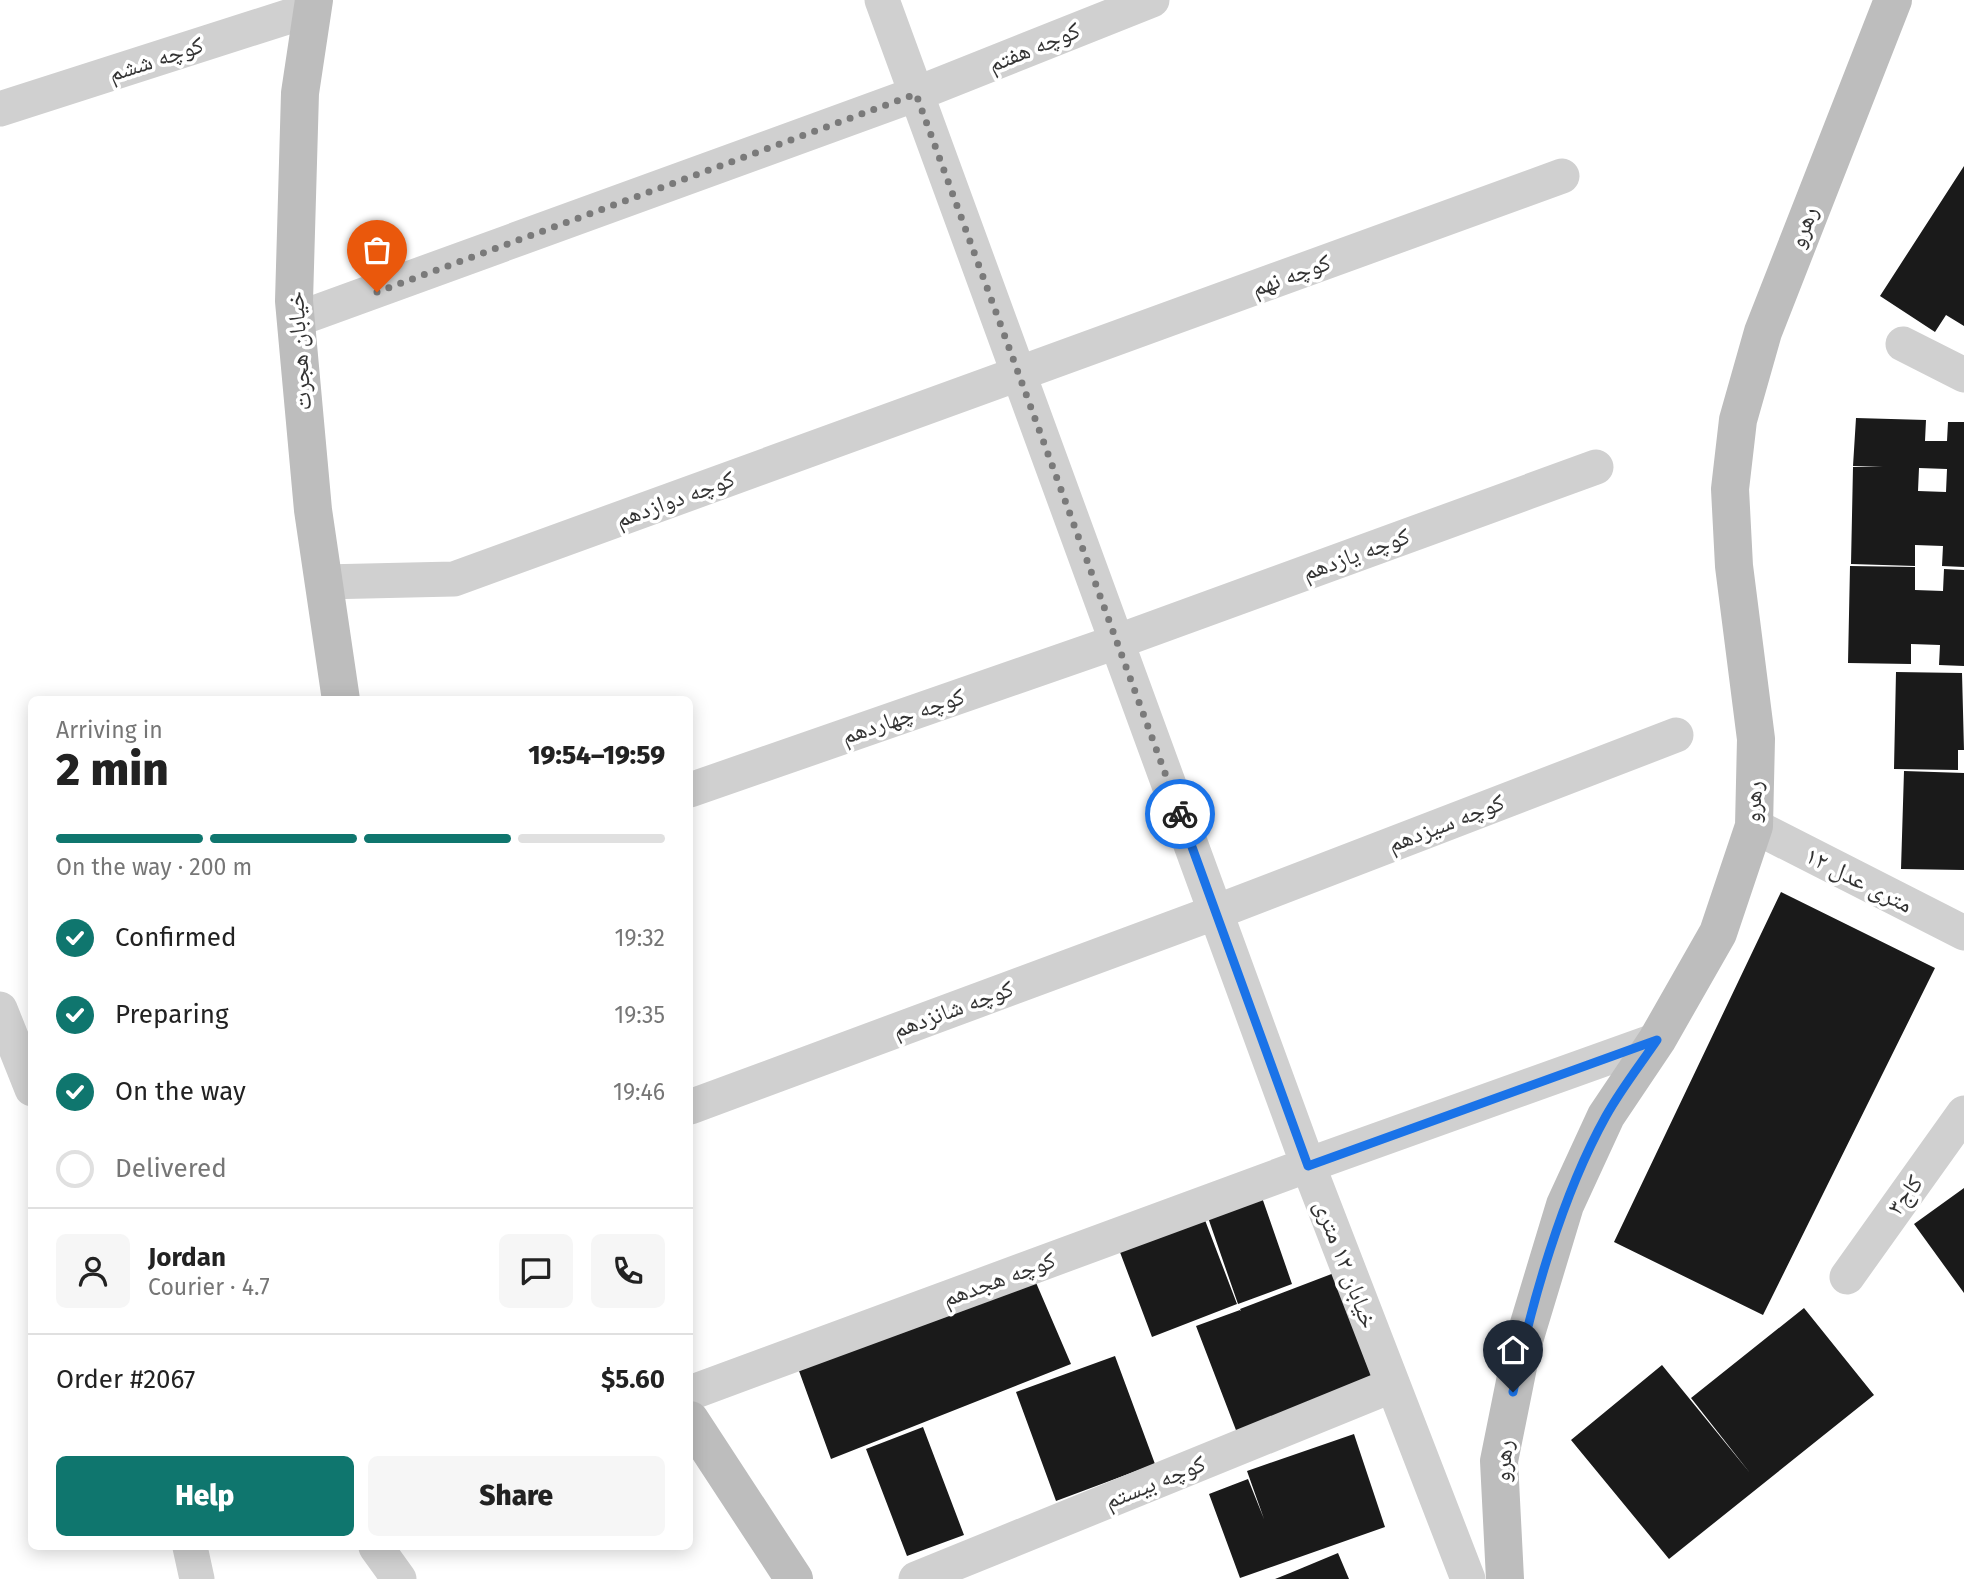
<!DOCTYPE html>
<html lang="en">
<head>
<meta charset="utf-8">
<style>
  body { margin:0; font-family:"Fira Sans","Noto Naskh Arabic",sans-serif; background:#f6f6f6; color:#222; height:100vh; display:flex; flex-direction:column; font-size:26px; white-space:nowrap }
  * { box-sizing:border-box; margin:0 }
  p { font-size:23px; color:#767676 }
  .icon { flex:none; width:38px; height:38px; fill:none; stroke:currentColor; stroke-width:2; stroke-linecap:round; stroke-linejoin:round }
  .map { position:relative; flex:1; overflow:hidden }
  .drawer { position:absolute; left:28px; top:696px; width:665px; height:854px; display:flex; flex-direction:column; background:#fff; border-radius:10px; box-shadow:0 4px 18px #0003 }
  .drawer>* { flex:none }
  .pin { position:absolute; display:grid; place-items:center; width:60px; height:60px; color:#fff; margin:-72px -30px; border-radius:50% 50% 50% 0; rotate:-45deg; box-shadow:0 0 7px #0007 }
  .pin .icon { rotate:45deg }
  .courier { position:absolute; display:grid; place-items:center; width:70px; height:70px; margin:-35px; border:5px solid #1a73e8; border-radius:50%; background:#fff; color:#222; box-shadow:0 2px 9px #0007 }
  .summary em { font-style:normal; font-weight:800 }
  .summary div { display:flex; flex-direction:column-reverse }
  .summary { display:flex; align-items:center; justify-content:space-between; height:119px; padding:0 28px }
  h1 { font-size:46px; font-weight:800; line-height:52px }
  .bar { display:grid; grid-template-columns:repeat(4,1fr); gap:10px 7px; align-content:center; height:84px; padding:0 28px }
  .bar i { height:9px; border-radius:5px; background:#e0e0e0 }
  .bar .active { background:#0f766e }
  .bar p { grid-column:span 4 }
  .line { display:flex; align-items:center; gap:18px; padding:0 28px; border-top:2px solid #e0e0e0 }
  .line div { flex:1 }
  .round { display:grid; place-items:center; flex:none; width:74px; height:74px; border-radius:10px; background:#f6f6f6 }
  ol { padding:0 28px; list-style:none }
  li { display:flex; align-items:center; gap:21px; height:77px }
  li p { margin-inline-start:auto }
  li .icon { padding:7px; border-radius:50%; background:#0f766e; color:#fff; stroke-width:4 }
  li:last-child { color:#767676 }
  li i { width:38px; height:38px; border:4px solid #e0e0e0; border-radius:50% }
  .cta { display:flex; gap:14px; margin-top:auto; padding:14px 28px }
  .cta a { flex:1; height:80px; border-radius:10px; background:#0f766e; color:#fff; font-size:28px; font-weight:800; line-height:80px; text-align:center }
  .cta a+a { background:#f6f6f6; color:#222 }
  .map>svg:first-child { display:block }
  .building { fill:#1a1a1a; fill-rule:evenodd }
  .lines { fill:none; stroke-linecap:round; stroke-linejoin:round }
  .street { stroke:#d0d0d0; stroke-width:35 }
  .secondary { stroke:#bdbdbd; stroke-width:38 }
  .done { stroke:#7a7a7a; stroke-width:7; stroke-dasharray:0 12.6 }
  .route { stroke:#1a73e8; stroke-width:9 }
  .labels { text-anchor:middle; dominant-baseline:central; stroke-width:7; stroke-linejoin:round; paint-order:stroke }
  .street-label { font-size:24px; fill:#333; stroke:#fff }
</style>
</head>
<body>
<div class="map">
<svg width="1964" height="1579" viewBox="0 0 1964 1579">
  <rect width="100%" height="100%" fill="#fff"/>
  <path class="building" d="M1964,166v160l-18,-11 -11,17 -55,-36z
    M1856,418l70,2 -1,21h22l1,-19h16v145l-22,-1 1,-20 -28,-1v21l-64,-2 2,-97h30l-30,-1zM1919,468l28,1 -1,23 -28,-1z
    M1850,566l65,1v23l28,1 1,-22 20,1v96l-25,-1 1,-20 -29,-1v20l-63,-1z
    M1896,672l66,1 2,77h-6v20l-64,-1z
    M1904,771l60,2v97l-63,-1z
    M1781,892l154,76 -172,347 -149,-73z
    M1258,1186l34,98 -54,20 -34,-98z
    M1964,1188v105l-50,-69z
    M1200,1207l37,97 -85,33 -37,-98z
    M1342,1270l42,112 -145,56 -43,-112 44,-16 1,1 -1,-2z
    M1031,1271l40,93 -240,95 -36,-99z
    M1804,1308l70,87 -205,164 -98,-119 91,-75 88,108 -59,-75z
    M1115,1356l40,108 -99,37 -40,-109z
    M923,1427l41,108 -57,21 -41,-107z
    M1354,1434l31,93 -145,51 -31,-84 39,-15 16,40 -17,-48z
    M1338,1553l11,26h-74l15,-6z"/>
  <g class="lines">
    <path class="street" d="M882,0l426,1165 160,414
      M0,109l312,-100
      M295,320l621,-226 236,-94
      M1903,344l61,31
      M323,582l131,-3 1108,-403
      M690,790l426,-148 480,-175
      M1754,826l210,107
      M0,1009l32,80
      M690,1107l526,-195 460,-177
      M1847,1277l117,-164
      M690,1393l618,-228 349,-125
      M190,1547l7,32
      M376,1547l23,32
      M916,1579l477,-194"/>
    <path class="secondary" d="M314,0l-14,93 -6,208 19,209 28,190
      M690,1420l104,159
      M1505,1579l-6,-118 23,-114 43,-142 41,-89 51,-76 61,-107 36,-107 2,-87 -22,-173 -4,-77 8,-69 25,-88 130,-332"/>
  </g>
  <g class="lines">
    <path class="done" d="M377,292l539,-198 264,720"/>
    <path class="route" d="M1180,814l128,352 349,-126c-17,25 -36,49 -51,76 -44,79 -75,188 -93,276"/>
  </g>
  <g class="labels">
    <g class="street-label">
      <text transform="translate(1034 47) rotate(-22)">کوچه هفتم</text>
      <text transform="translate(156 59) rotate(-18)">کوچه ششم</text>
      <text transform="translate(1803 227) rotate(-69)">رهرو</text>
      <text transform="translate(1291 275) rotate(-20)">کوچه نهم</text>
      <text transform="translate(299 351) rotate(-94)">خیابان هجرت</text>
      <text transform="translate(675 499) rotate(-20)">کوچه دوازدهم</text>
      <text transform="translate(1356 554) rotate(-20)">کوچه یازدهم</text>
      <text transform="translate(903 716) rotate(-19)">کوچه چهاردهم</text>
      <text transform="translate(1753 802) rotate(-87)">رهرو</text>
      <text transform="translate(1446 823) rotate(-21)">کوچه سیزدهم</text>
      <text transform="translate(1859 880) rotate(27)">۱۲ متری عدل</text>
      <text transform="translate(953 1009) rotate(-20)">کوچه شانزدهم</text>
      <text transform="translate(1905 1195) rotate(-54)">کاج۳</text>
      <text transform="translate(1346 1264) rotate(69)">خیابان ۱۲ متری</text>
      <text transform="translate(999 1279) rotate(-20)">کوچه هجدهم</text>
      <text transform="translate(1503 1461) rotate(-86)">رهرو</text>
      <text transform="translate(1155 1482) rotate(-22)">کوچه بیستم</text>
    </g>
  </g>
</svg>
<div class="pin" style="left:377px;top:292px;background:#ea580c"><svg class="icon" aria-label="bag" viewBox="0 0 24 24"><path d="M5 8h14l-1 12H6zM9 8a3 3 0 0 1 6 0"/></svg></div>
<div class="pin" style="left:1513px;top:1392px;background:#1f2937"><svg class="icon" aria-label="home" viewBox="0 0 24 24"><path d="M3 11l9-7 9 7M6 9v11h12V9"/></svg></div>
<div class="courier" style="left:1180px;top:814px"><svg class="icon" aria-label="bike" viewBox="0 0 24 24"><circle cx="6" cy="16" r="4"/><circle cx="18" cy="16" r="4"/><path d="M6 16l4-8h5l3 8M10 8l3 8H6M13 5h3"/></svg></div>
<section class="drawer">
<div class="summary"><div><h1>2 min</h1><p>Arriving in</p></div><em>19:54–19:59</em></div>
<div class="bar"><i class="active"></i><i class="active"></i><i class="active"></i><i></i><p>On the way · 200 m</p></div>
<ol>
<li><svg class="icon" aria-label="check" viewBox="0 0 24 24"><path d="M5 12l5 5 9-10"/></svg>Confirmed<p>19:32</p></li>
<li><svg class="icon" aria-label="check" viewBox="0 0 24 24"><path d="M5 12l5 5 9-10"/></svg>Preparing<p>19:35</p></li>
<li><svg class="icon" aria-label="check" viewBox="0 0 24 24"><path d="M5 12l5 5 9-10"/></svg>On the way<p>19:46</p></li>
<li><i></i>Delivered</li>
</ol>
<div class="line" style="height:126px"><a class="round"><svg class="icon" aria-label="person" viewBox="0 0 24 24"><circle cx="12" cy="8" r="4"/><path d="M4 21q1-7 8-7t8 7"/></svg></a><div><b>Jordan</b><p>Courier · 4.7</p></div><a class="round"><svg class="icon" aria-label="chat" viewBox="0 0 24 24"><path d="M4 5h16v11H9l-5 4z"/></svg></a><a class="round"><svg class="icon" aria-label="phone" viewBox="0 0 24 24"><path d="M5 4h4l2 5-3 2q2 4 5 5l2-3 5 2v4C11 20 4 13 5 4z"/></svg></a></div>
<div class="line" style="height:91px"><div>Order #2067</div><b>$5.60</b></div>
<div class="cta"><a>Help</a><a>Share</a></div>
</section>
</div>
</body>
</html>
